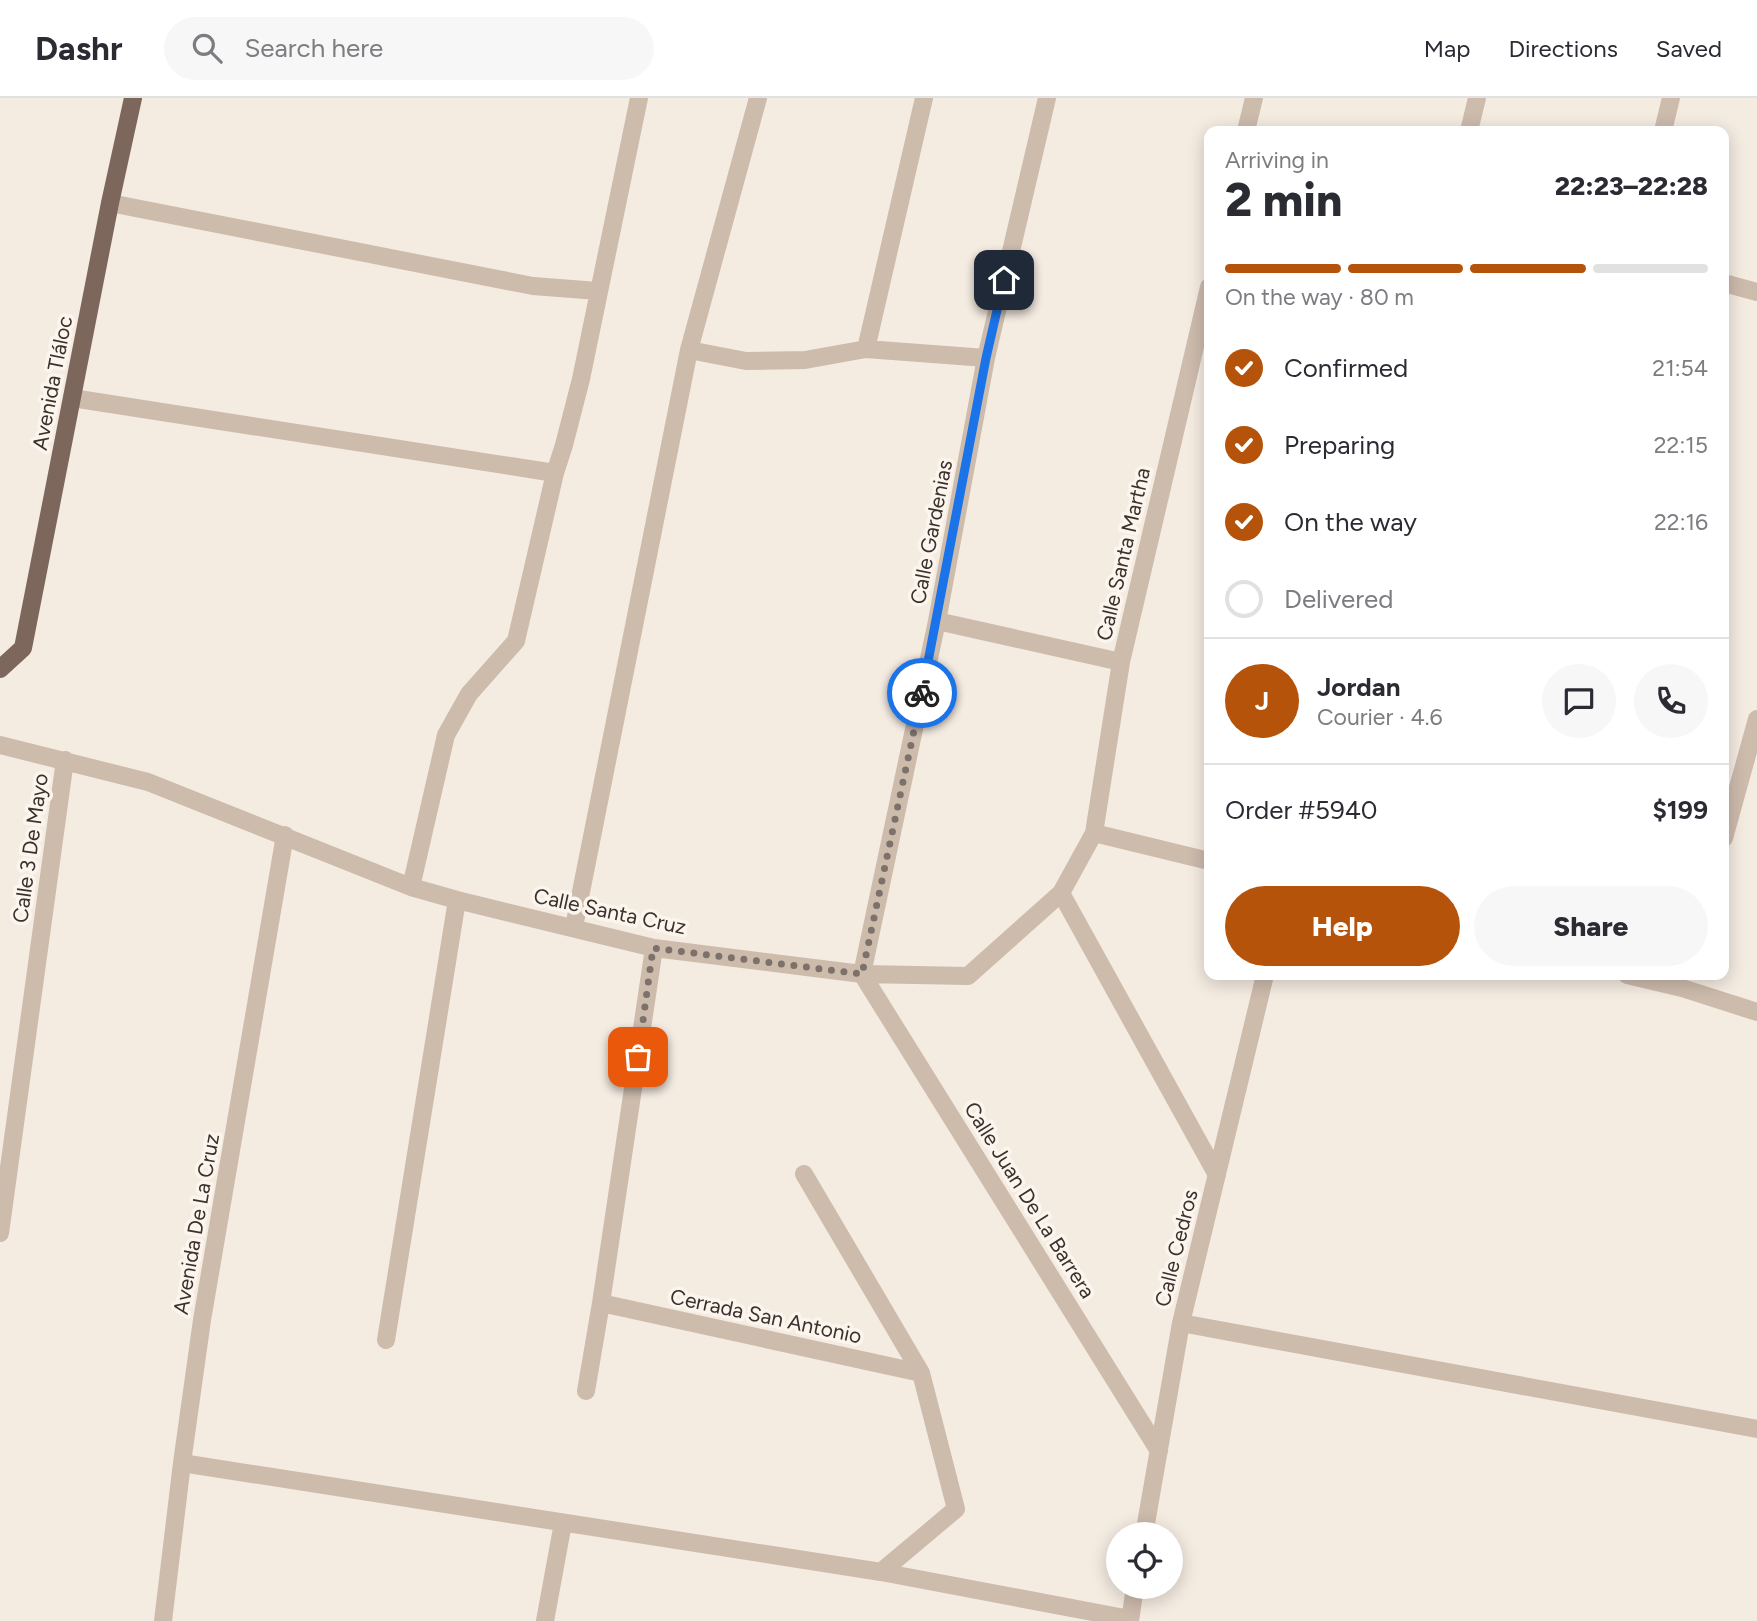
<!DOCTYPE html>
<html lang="en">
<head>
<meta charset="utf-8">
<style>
  body { margin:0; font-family:Figtree,sans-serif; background:#f7f7f7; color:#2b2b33; height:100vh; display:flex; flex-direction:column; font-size:26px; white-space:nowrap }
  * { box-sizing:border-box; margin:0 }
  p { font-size:23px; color:#7c7c81 }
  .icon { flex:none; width:38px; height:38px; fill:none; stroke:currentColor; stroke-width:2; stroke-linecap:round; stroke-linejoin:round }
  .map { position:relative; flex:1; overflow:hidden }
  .side { position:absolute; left:1204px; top:28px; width:525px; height:854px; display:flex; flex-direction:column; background:#fff; border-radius:14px; box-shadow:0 4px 18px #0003 }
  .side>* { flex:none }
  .tools { position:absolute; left:1106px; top:1424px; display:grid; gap:14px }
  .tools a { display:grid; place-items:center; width:77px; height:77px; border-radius:50%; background:#fff; box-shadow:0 4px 18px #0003; font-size:35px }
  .pin { position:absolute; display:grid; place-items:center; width:60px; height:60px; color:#fff; margin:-30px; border-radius:14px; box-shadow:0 4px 10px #0006 }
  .courier { position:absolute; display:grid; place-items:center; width:70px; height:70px; margin:-35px; border:5px solid #1a73e8; border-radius:50%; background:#fff; color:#222; box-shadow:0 2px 9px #0007 }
  .summary em { font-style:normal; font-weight:800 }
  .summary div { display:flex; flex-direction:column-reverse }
  .summary { display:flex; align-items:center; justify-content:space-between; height:119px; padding:0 21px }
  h1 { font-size:46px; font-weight:800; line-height:52px }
  .bar { display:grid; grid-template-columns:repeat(4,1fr); gap:10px 7px; align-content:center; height:84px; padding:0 21px }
  .bar i { height:9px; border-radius:5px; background:#e1e1e2 }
  .bar .selected { background:#b45309 }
  .bar p { grid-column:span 4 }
  .line { display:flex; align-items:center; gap:18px; padding:0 21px; border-top:2px solid #e1e1e2 }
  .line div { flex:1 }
  .round { display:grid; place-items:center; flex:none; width:74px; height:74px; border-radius:37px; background:#f7f7f7 }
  ol { padding:0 21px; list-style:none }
  li { display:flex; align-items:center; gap:21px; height:77px }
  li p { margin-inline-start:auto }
  li .icon { padding:7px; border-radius:50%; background:#b45309; color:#fff; stroke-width:4 }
  li:last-child { color:#7c7c81 }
  li i { width:38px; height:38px; border:4px solid #e1e1e2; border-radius:50% }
  .button { display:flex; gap:14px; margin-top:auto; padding:14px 21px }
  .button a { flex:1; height:80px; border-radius:42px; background:#b45309; color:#fff; font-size:28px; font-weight:800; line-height:80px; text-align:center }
  .button a+a { background:#f7f7f7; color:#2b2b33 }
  header { display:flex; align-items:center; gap:42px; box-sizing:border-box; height:98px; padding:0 35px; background:#fff; border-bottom:2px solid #e1e1e2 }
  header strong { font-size:33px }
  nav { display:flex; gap:38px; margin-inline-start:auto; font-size:24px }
  .search { width:490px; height:63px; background:#f7f7f7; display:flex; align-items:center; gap:18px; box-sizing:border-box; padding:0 24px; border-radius:38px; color:#7c7c81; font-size:26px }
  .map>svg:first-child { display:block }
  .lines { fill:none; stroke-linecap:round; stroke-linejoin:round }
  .minor { stroke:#cdbbac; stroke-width:18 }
  .major { stroke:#7d675c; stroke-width:18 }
  .done { stroke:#7c716b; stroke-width:7; stroke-dasharray:0 12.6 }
  .route { stroke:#1a73e8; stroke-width:9 }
  .labels { text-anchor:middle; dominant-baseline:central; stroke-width:7; stroke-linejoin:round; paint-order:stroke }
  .street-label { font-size:21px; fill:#3b302b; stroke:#fbf5ee }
</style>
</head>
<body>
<header>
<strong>Dashr</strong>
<div class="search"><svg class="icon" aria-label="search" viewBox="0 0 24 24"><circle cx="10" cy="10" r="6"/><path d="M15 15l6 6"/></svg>Search here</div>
<nav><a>Map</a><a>Directions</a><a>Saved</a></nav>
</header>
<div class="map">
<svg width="1757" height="1523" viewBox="0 0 1757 1523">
  <rect width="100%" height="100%" fill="#f4ebe1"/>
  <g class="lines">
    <path class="minor" d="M1047,0l-61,260 -49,263 -75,353 297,477
      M1246,33l8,-33
      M1469,33l8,-33
      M1663,33l8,-33
      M110,105l423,83 65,5
      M1724,185l33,9
      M866,251l58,-251
      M689,252l57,11 59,-1 61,-11 120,9
      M72,300l483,75
      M937,523l184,41
      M0,647l148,37 263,105 46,13 197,48 208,26 106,2 93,-83 33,-60 27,-171 88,-375
      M1094,735l115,28
      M1724,740l33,-119
      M411,789l35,-152 23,-41 47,-53 39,-168 9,-28 17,-66 58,-281
      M1061,795l156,282
      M574,829l115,-577 69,-252
      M1627,877l55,13 75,24
      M804,1076l117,199 35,136 -75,63
      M0,1135l65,-473
      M601,1205l320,70
      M1181,1225l576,106
      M386,1242l71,-440
      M586,1293l15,-88 53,-355
      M182,1365l699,109 249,47
      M1144,1437l37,-212 84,-348
      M163,1523l19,-158 20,-143 83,-485
      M545,1523l18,-98
      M1130,1523l5,-34"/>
    <path class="major" d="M0,571l23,-21 87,-445 23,-105"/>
  </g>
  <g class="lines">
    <path class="done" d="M638,959l15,-109 209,26 60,-281"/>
    <path class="route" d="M922,595l64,-335 18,-78"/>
  </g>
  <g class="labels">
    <g class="street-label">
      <text transform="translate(52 285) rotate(-79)">Avenida Tláloc</text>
      <text transform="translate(931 434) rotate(-79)">Calle Gardenias</text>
      <text transform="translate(1123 456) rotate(-77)">Calle Santa Martha</text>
      <text transform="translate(30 750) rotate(-82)">Calle 3 De Mayo</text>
      <text transform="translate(610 813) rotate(12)">Calle Santa Cruz</text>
      <text transform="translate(1030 1102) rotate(58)">Calle Juan De La Barrera</text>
      <text transform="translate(196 1126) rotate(-80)">Avenida De La Cruz</text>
      <text transform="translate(1176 1150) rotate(-76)">Calle Cedros</text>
      <text transform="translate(766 1218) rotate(12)">Cerrada San Antonio</text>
    </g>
  </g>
</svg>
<div class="tools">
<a><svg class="icon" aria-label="locate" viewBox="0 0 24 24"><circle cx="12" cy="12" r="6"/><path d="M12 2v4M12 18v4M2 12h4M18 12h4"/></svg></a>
</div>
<div class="pin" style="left:638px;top:959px;background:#ea580c"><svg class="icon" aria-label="bag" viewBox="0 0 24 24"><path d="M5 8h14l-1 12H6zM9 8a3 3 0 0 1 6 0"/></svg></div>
<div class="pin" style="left:1004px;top:182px;background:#1f2937"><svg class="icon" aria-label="home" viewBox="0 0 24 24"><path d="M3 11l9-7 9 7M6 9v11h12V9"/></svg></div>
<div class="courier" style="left:922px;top:595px"><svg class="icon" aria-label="bike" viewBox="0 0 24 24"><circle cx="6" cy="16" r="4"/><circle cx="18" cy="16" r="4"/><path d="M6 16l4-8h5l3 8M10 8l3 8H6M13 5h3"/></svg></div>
<section class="side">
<div class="summary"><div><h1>2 min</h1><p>Arriving in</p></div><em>22:23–22:28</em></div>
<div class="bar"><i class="selected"></i><i class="selected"></i><i class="selected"></i><i></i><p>On the way · 80 m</p></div>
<ol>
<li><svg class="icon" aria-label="check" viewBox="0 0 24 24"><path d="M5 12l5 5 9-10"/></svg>Confirmed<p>21:54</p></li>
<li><svg class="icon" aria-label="check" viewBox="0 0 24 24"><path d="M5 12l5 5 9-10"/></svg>Preparing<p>22:15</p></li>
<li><svg class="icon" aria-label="check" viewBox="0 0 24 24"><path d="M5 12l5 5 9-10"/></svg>On the way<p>22:16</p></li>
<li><i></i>Delivered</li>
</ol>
<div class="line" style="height:126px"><b class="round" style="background:#b45309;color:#fff">J</b><div><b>Jordan</b><p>Courier · 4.6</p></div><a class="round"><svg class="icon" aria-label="chat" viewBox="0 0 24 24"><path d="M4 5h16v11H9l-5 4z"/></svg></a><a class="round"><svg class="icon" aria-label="phone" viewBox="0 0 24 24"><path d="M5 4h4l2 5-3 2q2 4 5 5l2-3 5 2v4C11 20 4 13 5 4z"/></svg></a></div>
<div class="line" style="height:91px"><div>Order #5940</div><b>$199</b></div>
<div class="button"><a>Help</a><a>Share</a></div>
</section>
</div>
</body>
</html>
